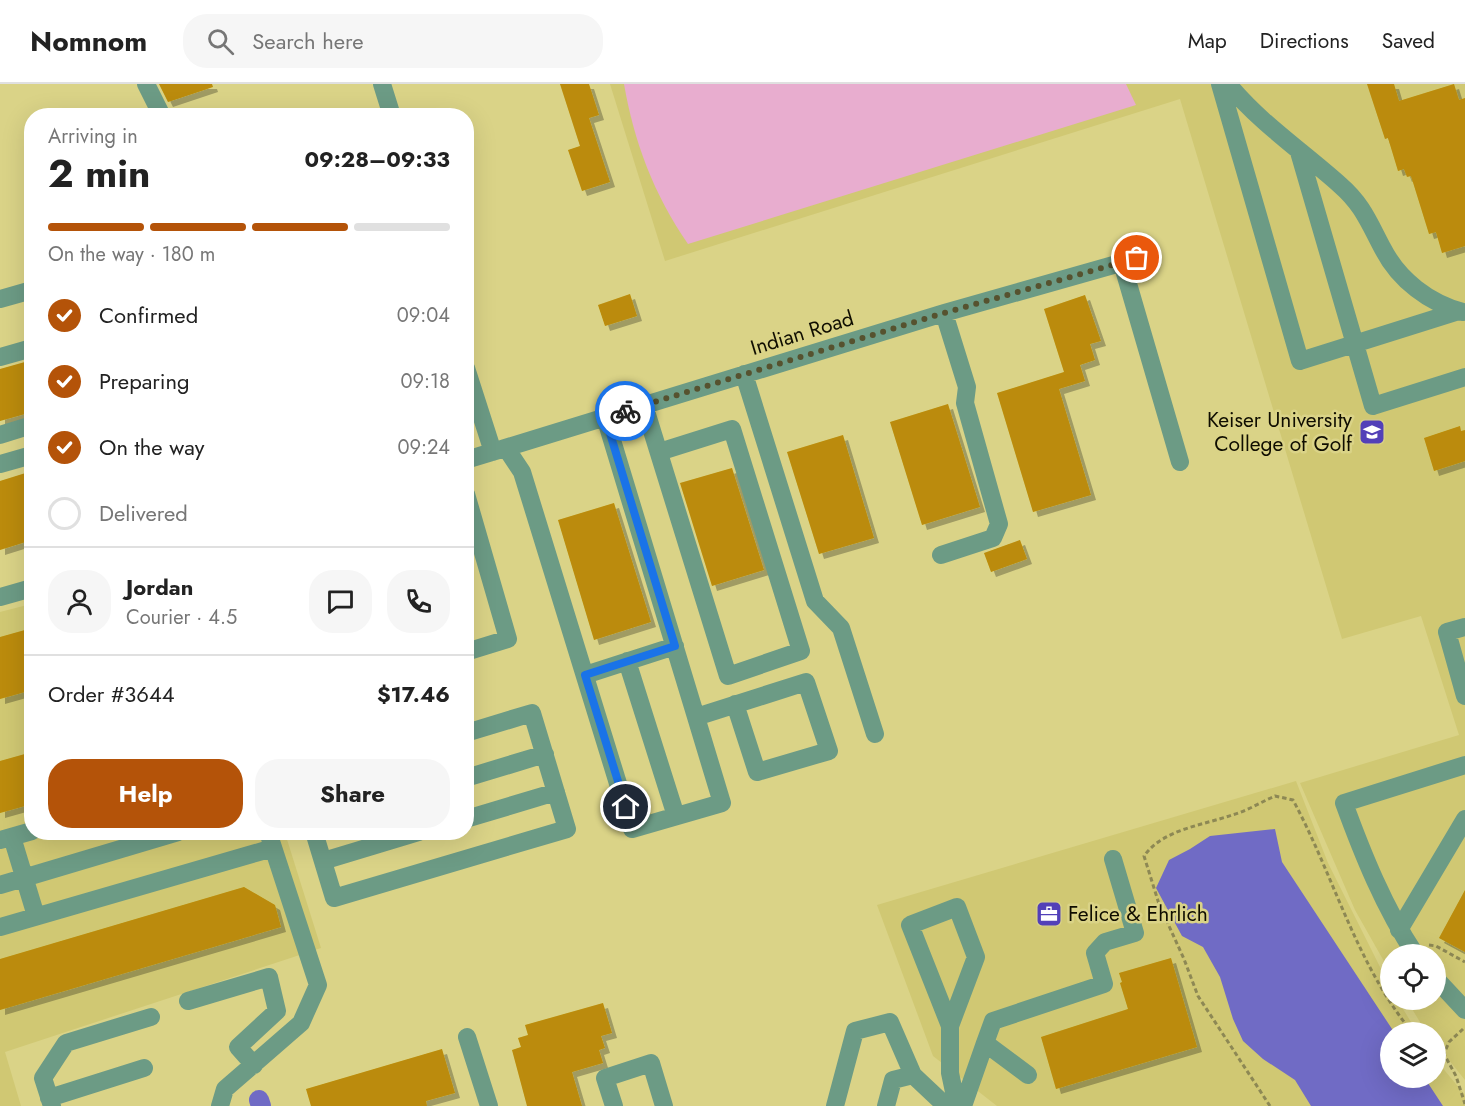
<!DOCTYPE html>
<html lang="en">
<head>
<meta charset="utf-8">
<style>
  body { margin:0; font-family:Jost,sans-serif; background:#f6f6f6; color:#222; height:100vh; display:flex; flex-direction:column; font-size:22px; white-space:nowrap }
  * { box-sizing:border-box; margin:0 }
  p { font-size:20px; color:#767676 }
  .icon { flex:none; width:33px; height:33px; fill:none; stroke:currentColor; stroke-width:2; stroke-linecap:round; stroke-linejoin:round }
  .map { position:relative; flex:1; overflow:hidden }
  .sheet { position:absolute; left:24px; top:24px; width:450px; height:732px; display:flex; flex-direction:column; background:#fff; border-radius:24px; box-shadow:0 6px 24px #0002 }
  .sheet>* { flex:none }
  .buttons { position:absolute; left:1380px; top:860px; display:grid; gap:12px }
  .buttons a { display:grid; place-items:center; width:66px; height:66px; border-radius:50%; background:#fff; box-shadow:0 6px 24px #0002; font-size:30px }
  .pin { position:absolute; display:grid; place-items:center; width:51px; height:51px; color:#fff; margin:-26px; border:3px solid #fff; border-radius:50%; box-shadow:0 2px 6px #0007 }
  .courier { position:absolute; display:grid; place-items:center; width:60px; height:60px; margin:-30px; border:4px solid #1a73e8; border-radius:50%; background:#fff; color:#222; box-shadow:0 2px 8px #0007 }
  .headline em { font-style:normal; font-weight:700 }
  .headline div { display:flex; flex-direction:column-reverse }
  .headline { display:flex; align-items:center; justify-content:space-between; height:102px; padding:0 24px }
  h1 { font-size:39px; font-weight:700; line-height:45px }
  .bar { display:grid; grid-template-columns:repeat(4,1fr); gap:9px 6px; align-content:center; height:72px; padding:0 24px }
  .bar i { height:8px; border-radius:4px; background:#e0e0e0 }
  .bar .current { background:#b45309 }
  .bar p { grid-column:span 4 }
  .line { display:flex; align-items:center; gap:15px; padding:0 24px; border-top:2px solid #e0e0e0 }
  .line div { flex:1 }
  .round { display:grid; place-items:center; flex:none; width:63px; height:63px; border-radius:24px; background:#f6f6f6 }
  ol { padding:0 24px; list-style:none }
  li { display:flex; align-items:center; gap:18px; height:66px }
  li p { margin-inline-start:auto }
  li .icon { padding:6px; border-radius:50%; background:#b45309; color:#fff; stroke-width:4 }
  li:last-child { color:#767676 }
  li i { width:33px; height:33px; border:3px solid #e0e0e0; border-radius:50% }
  .cta { display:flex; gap:12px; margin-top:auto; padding:12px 24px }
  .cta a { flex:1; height:69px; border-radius:24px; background:#b45309; color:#fff; font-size:24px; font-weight:700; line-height:69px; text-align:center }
  .cta a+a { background:#f6f6f6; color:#222 }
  header { display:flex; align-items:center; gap:36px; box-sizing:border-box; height:84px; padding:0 30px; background:#fff; border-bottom:2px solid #e0e0e0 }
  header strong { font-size:28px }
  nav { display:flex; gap:33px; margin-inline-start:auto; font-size:21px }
  .search { width:420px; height:54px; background:#f6f6f6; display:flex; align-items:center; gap:15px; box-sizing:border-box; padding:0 21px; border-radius:24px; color:#767676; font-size:22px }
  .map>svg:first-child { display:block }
  .built { fill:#d0c873 }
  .green { fill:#e8adcf }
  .water { fill:#706bc5 }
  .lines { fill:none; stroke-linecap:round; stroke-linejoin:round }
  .canal { stroke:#706bc5; stroke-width:20 }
  .building { fill:#bb8b08; filter:url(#shadow) }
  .path { stroke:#8d8854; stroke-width:3; stroke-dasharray:4.5 3; stroke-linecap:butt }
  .minor { stroke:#6c9b85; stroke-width:18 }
  .done { stroke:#56522f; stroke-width:6; stroke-dasharray:0 10.8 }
  .route { stroke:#1a73e8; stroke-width:8 }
  .labels { text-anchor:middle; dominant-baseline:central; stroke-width:5; stroke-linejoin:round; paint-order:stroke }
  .street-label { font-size:21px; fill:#0f0d00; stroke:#dad387 }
  .poi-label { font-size:21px; fill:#0f0d00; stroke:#dad387; text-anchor:end }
</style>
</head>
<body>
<header>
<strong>Nomnom</strong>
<div class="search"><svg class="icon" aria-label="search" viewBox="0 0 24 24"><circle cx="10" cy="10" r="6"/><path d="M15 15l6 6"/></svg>Search here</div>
<nav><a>Map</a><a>Directions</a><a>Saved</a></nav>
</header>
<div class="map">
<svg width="1465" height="1022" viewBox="0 0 1465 1022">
  <defs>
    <filter id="shadow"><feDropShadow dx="5" dy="5" stdDeviation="0" flood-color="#0004"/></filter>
  </defs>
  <rect width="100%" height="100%" fill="#dad387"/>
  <path class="built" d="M610,0h855v996l-29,-36v-12h-10l-20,-33h30v-45h-46v18l-35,-62 -55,-127 159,-48 -38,-119 -79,23 -162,-540 -515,162z
    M31,520l1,228 253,1 36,115 -316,104 16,54h-21v-494z
    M1296,697l32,82 62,124v12h7l20,33h-27v45h46v-17l29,35v11h-468l-64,-50 -56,-151z"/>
  <path class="green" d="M624,0h502l10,21 -448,139c-34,-49 -54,-102 -64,-160z"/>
  <path class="water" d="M1275,745l7,33 112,170h-4v45h34l19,29h-132l-16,-26 -32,-21 -20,-18 -10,-22 -13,-42 -17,-30 -21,-11 -26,-48 13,-28 21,-11 20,-13z"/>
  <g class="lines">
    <path class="canal" d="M259,1016l2,6"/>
  </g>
  <path class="building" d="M159,0h53l1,3 -45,15z
    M560,0h29l10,31 -10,3 21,64 -28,9 -14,-41 12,-4z
    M1367,0h27l5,17 55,-17 5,16 6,-2v148l-23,7 -6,-21 -7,2 -18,-58 -4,1 -3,-8 -6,2 -10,-33 -3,1z
    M630,210l7,22 -32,10 -7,-21z
    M1085,211l16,46 -11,3 5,16 -15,5 5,16 -26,8 32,106 -58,17 -36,-119 67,-21 -20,-63z
    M32,276v52l-32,9v-52z
    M948,320l32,103 -58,18 -32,-103z
    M1460,342l1,5 4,-1v31l-31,10 -10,-33z
    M843,351l31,103 -55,16 -32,-102z
    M732,384l32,102 -52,16 -32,-103z
    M32,387v69l-32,10v-69z
    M614,419l37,119 -57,18 -36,-120z
    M1020,456l7,19 -36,13 -7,-19z
    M32,544v62l-32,9v-62z
    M32,668v52l-32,9v-52z
    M244,803l31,18 6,22 -281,83v-51z
    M1465,806v62l-26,-14z
    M1171,874l26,89 -141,42 -15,-52 87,-28 -8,-26 2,-1 -3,-9z
    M603,919l9,30 -11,3 4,12 -6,2 4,13 -31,9 10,34h-55l-15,-56 9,-3 -3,-9 10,-3 -3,-10z
    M442,965l13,44 -29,8 1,5h-116l-5,-17z"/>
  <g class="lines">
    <path class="path" d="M1429,861l7,1 29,16
      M1463,945l-14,13 -5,12 12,22 9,28
      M1436,966l8,4
      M1270,1022l-72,-110 -14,-37 -25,-55 -15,-48c19,-27 60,-31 88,-41 15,-4 29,-13 43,-19l18,4c41,76 63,164 119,232"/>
    <path class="minor" d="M146,0l16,32
      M382,0l10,32
      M1220,0l80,277 159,-50
      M1228,0c32,39 74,67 112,101 23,20 29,38 43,64 16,31 46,54 80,63
      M1299,68l74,254 92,-29
      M1122,179l58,199
      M0,215l32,-9
      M0,273l32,-9
      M466,284l27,84
      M744,290l71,227 26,27 34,106
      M644,321l84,271 73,-25 -69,-222 -73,23
      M605,333l91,300 110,-35 23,69 -72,21 -22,-68
      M0,351l32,-10
      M506,364l16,24 110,357 90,-26 -26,-86
      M466,376l478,-147 208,-59
      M0,380l32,-9
      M466,410l42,145 -42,13
      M941,471l52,-17 6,-14 -34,-121 2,-16 -23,-74
      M0,513l32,-9
      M1465,543l-18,5 18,64
      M627,577l49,155
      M585,591l90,-29
      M466,694l79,-24
      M466,735l90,-27
      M314,748l20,66 233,-69 -35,-116 -66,20
      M12,753l24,79
      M0,756l32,-9
      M323,777l96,-29
      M0,801l178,-53
      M0,843l273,-79
      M1399,846l66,-111
      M1415,870c-31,-47 -52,-99 -71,-151l121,-38
      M1436,895l29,31
      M188,917l81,-24 8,34 -39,36 16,18
      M950,942l-40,-101 47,-18 19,50 -26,69v47l7,33
      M467,953l22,69
      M985,959l8,-22 111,-37 -9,-31 10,-11 30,-9 -22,-74
      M49,1014l95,-30
      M52,1022l-9,-28 23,-35 85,-26
      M220,1022l5,-17 76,-66 17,-38 -50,-153
      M614,1022l-9,-28 46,-15 13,43
      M835,1022l20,-75 35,-9 23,53 33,31
      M886,1022l7,-26 20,-5
      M963,1022l22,-63 43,32"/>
  </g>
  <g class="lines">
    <path class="done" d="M625,327l319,-98 193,-55"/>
    <path class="route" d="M625,327l-20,6 70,229 -90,29 41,132"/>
  </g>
  <defs>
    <g id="university-square" transform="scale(1.35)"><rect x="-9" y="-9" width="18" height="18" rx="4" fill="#5240b8" stroke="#dad387"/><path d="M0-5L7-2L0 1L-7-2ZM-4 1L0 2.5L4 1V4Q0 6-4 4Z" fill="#fff"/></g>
    <g id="office-square" transform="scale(1.35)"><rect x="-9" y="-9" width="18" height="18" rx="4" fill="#5240b8" stroke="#dad387"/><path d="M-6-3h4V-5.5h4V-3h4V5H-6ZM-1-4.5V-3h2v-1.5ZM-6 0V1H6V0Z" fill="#fff"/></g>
  </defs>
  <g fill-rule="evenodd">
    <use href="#university-square" x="1372" y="348"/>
    <use href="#office-square" x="1049" y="830"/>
  </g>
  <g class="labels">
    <g class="street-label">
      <text transform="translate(802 249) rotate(-17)">Indian Road</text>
    </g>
    <g class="poi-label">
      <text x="1352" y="336">Keiser University<tspan x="1352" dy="24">College of Golf</tspan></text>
      <text x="1068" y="830" text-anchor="start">Felice &amp; Ehrlich</text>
    </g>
  </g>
</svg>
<div class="buttons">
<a><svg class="icon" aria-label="locate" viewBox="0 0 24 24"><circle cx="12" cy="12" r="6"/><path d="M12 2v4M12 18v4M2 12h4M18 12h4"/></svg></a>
<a><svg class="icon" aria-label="layers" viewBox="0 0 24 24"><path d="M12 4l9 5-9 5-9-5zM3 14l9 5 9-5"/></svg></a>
</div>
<div class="pin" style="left:1137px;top:174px;background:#ea580c"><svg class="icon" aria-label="bag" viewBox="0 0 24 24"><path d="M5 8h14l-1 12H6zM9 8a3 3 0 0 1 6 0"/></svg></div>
<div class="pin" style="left:626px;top:723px;background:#1f2937"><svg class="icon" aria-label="home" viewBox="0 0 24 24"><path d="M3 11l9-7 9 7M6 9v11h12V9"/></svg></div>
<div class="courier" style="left:625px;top:327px"><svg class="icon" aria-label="bike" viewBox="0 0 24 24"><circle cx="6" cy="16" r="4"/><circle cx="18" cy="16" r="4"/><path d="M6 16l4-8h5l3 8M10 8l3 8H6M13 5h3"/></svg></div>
<section class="sheet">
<div class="headline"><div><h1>2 min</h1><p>Arriving in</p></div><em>09:28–09:33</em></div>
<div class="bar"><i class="current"></i><i class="current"></i><i class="current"></i><i></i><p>On the way · 180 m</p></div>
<ol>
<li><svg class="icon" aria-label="check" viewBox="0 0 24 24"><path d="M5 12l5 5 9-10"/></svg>Confirmed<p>09:04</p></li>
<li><svg class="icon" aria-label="check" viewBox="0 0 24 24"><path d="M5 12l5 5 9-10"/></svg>Preparing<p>09:18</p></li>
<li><svg class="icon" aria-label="check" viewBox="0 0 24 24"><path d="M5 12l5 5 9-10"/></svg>On the way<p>09:24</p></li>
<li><i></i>Delivered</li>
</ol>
<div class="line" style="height:108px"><a class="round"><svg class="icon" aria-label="person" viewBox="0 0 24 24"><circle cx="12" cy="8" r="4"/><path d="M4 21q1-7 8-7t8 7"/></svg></a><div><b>Jordan</b><p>Courier · 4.5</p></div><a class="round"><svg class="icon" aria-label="chat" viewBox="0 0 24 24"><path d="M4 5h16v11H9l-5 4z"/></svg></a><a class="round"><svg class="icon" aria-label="phone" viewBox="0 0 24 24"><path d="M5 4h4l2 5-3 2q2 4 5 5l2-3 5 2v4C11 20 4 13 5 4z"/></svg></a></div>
<div class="line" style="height:78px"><div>Order #3644</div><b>$17.46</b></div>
<div class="cta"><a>Help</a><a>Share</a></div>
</section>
</div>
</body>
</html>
